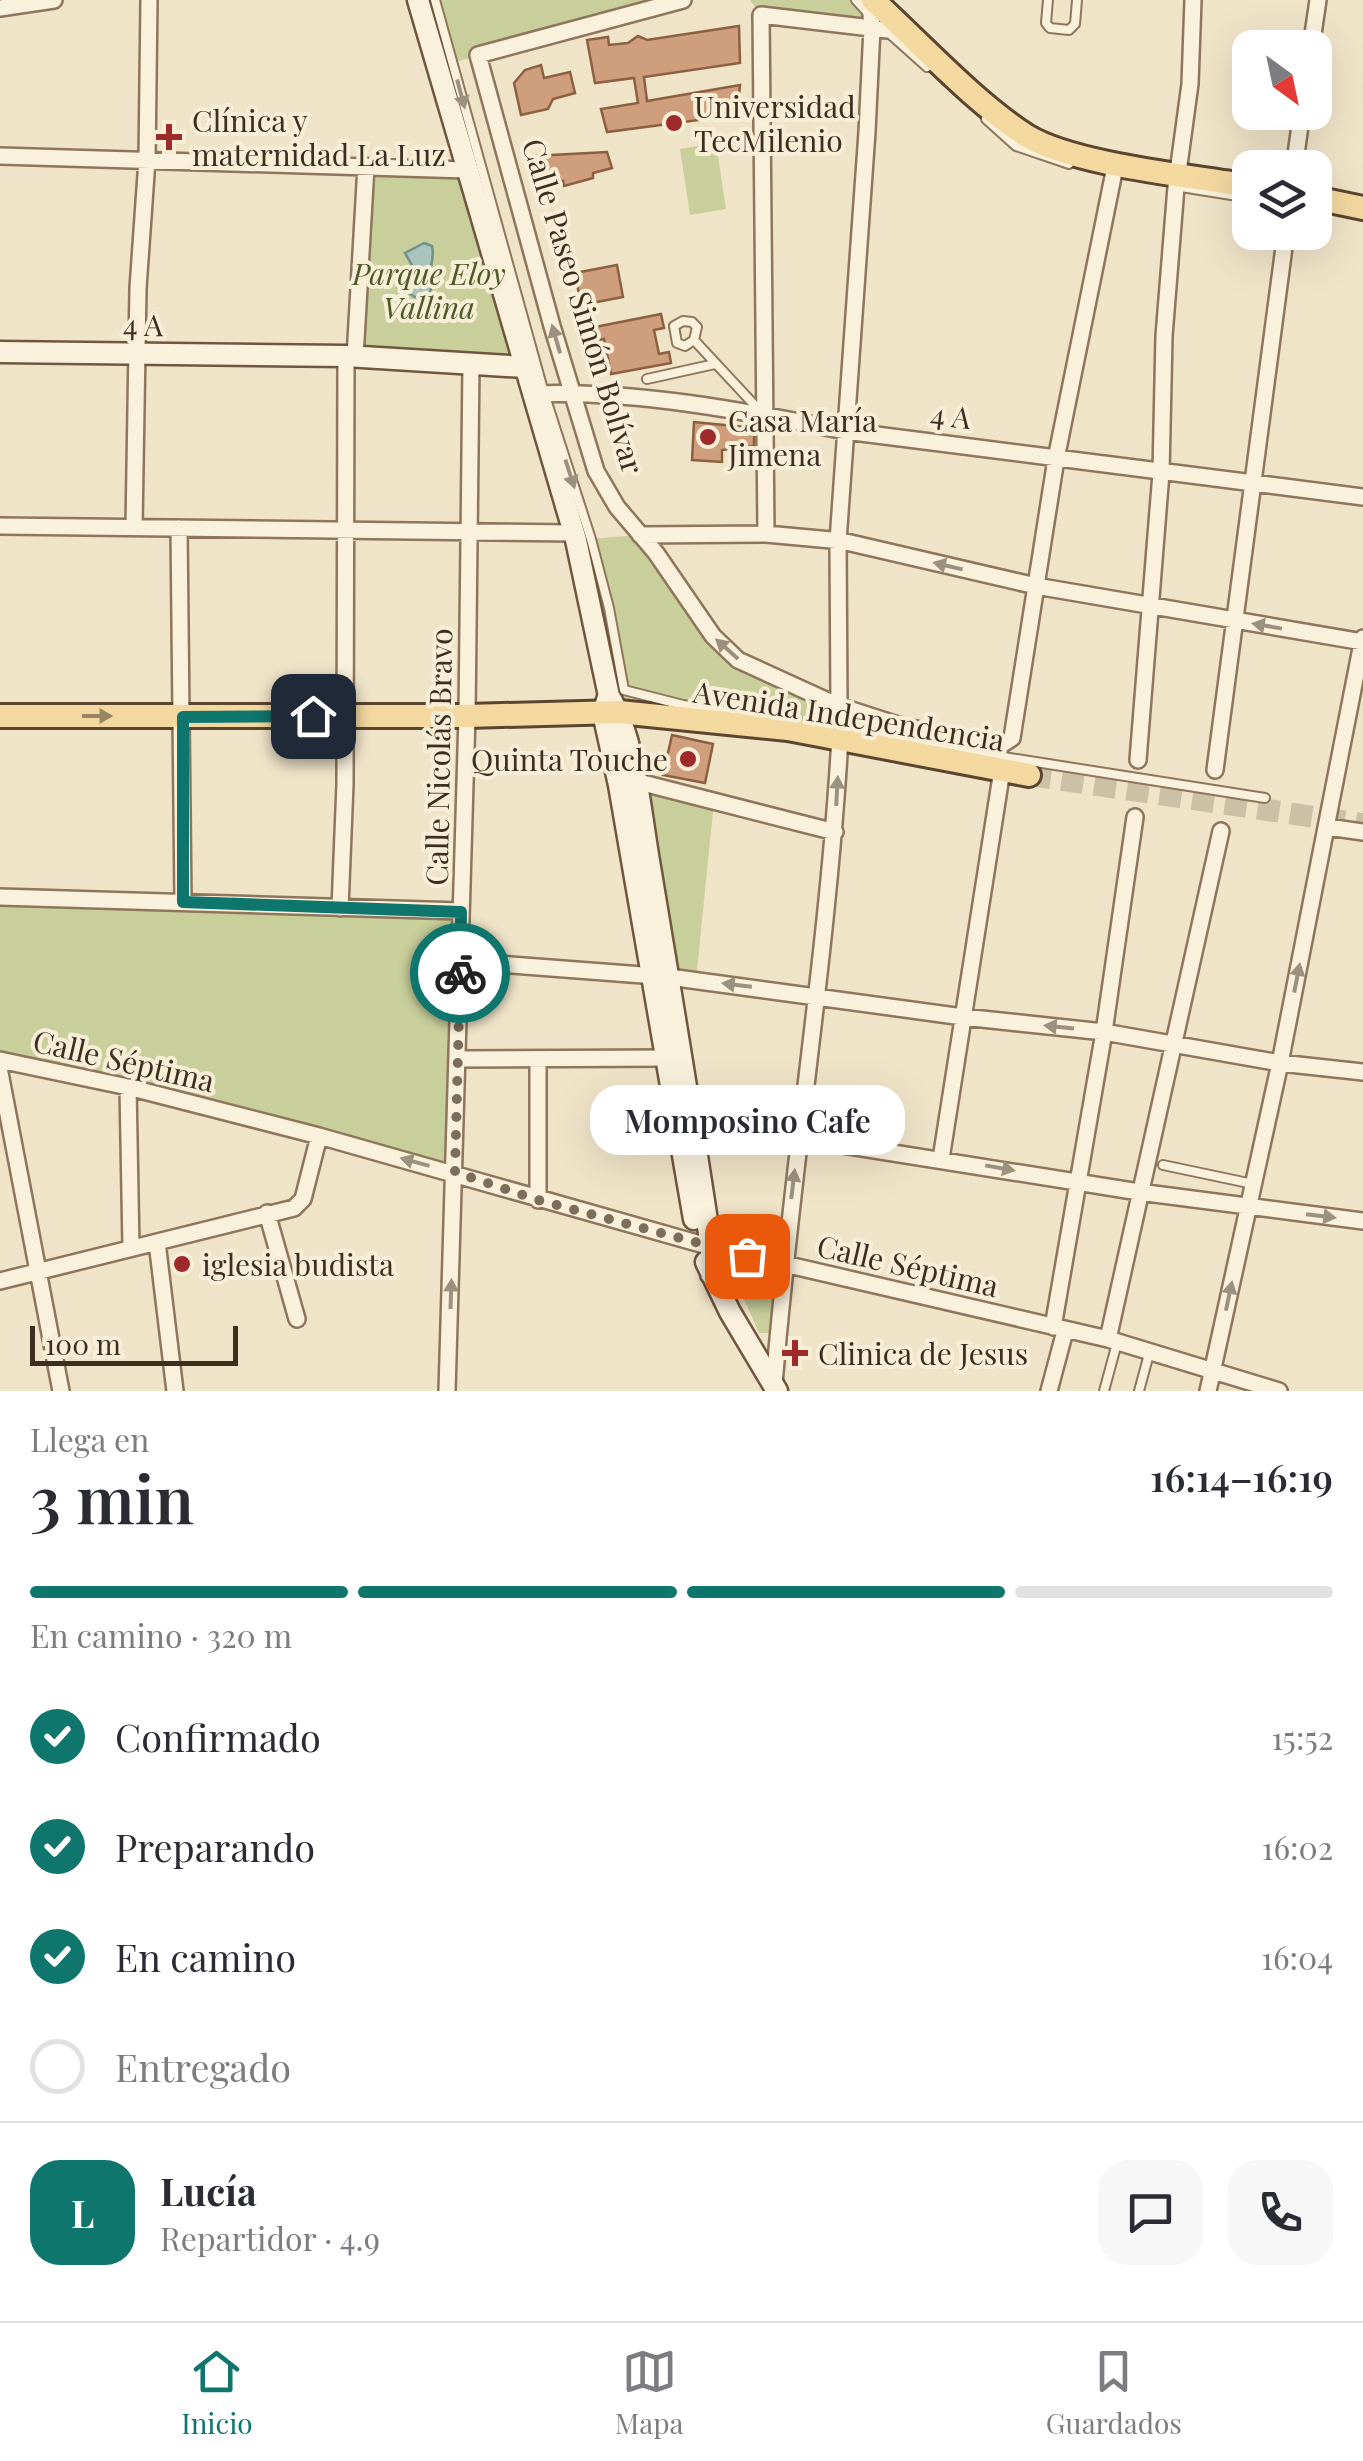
<!DOCTYPE html>
<html lang="es">
<head>
<meta charset="utf-8">
<style>
  body { margin:0; font-family:"Playfair Display",serif; background:#f7f7f7; color:#2b2b33; height:100vh; display:flex; flex-direction:column; font-size:38px; white-space:nowrap }
  * { box-sizing:border-box; margin:0 }
  p { font-size:32px; color:#7c7c81 }
  .icon { flex:none; width:55px; height:55px; fill:none; stroke:currentColor; stroke-width:2; stroke-linecap:round; stroke-linejoin:round }
  .map { position:relative; height:1391px; overflow:hidden }
  .sheet { display:flex; flex-direction:column; background:#fff; flex:1 }
  .sheet>* { flex:none }
  .needle { width:65px; rotate:147deg }
  .buttons { position:absolute; left:1232px; top:30px; display:grid; gap:20px }
  .buttons a { display:grid; place-items:center; width:100px; height:100px; border-radius:20px; background:#fff; box-shadow:0 10px 40px #0002; font-size:50px }
  .scale { position:absolute; left:30px; bottom:25px; width:208px; box-sizing:border-box; padding-left:10px; border:5px solid #3d2e20; border-top:0; font-size:28px; line-height:35px; white-space:nowrap; color:#3d2e20; -webkit-text-stroke:8px #f7eed8; paint-order:stroke }
  .pin { position:absolute; display:grid; place-items:center; width:85px; height:85px; color:#fff; margin:-42px; border-radius:20px; box-shadow:0 5px 15px #0006 }
  .courier { position:absolute; display:grid; place-items:center; width:100px; height:100px; margin:-50px; border:8px solid #0f766e; border-radius:50%; background:#fff; color:#222; box-shadow:0 2px 12px #0007 }
  .bubble { position:absolute; height:70px; border-radius:30px; background:#fff; box-shadow:0 10px 40px #0002; font-size:32px; font-weight:600; line-height:70px; text-align:center }
  .head em { font-style:normal; font-weight:600 }
  .head div { display:flex; flex-direction:column-reverse }
  .head { display:flex; align-items:center; justify-content:space-between; height:170px; padding:0 30px }
  h1 { font-size:65px; font-weight:600; line-height:75px }
  .bar { display:grid; grid-template-columns:repeat(4,1fr); gap:15px 10px; align-content:center; height:120px; padding:0 30px }
  .bar i { height:12px; border-radius:8px; background:#e1e1e2 }
  .bar .selected { background:#0f766e }
  .bar p { grid-column:span 4 }
  .line { display:flex; align-items:center; gap:25px; padding:0 30px; border-top:2px solid #e1e1e2 }
  .line div { flex:1 }
  .round { display:grid; place-items:center; flex:none; width:105px; height:105px; border-radius:30px; background:#f7f7f7 }
  ol { padding:0 30px; list-style:none }
  li { display:flex; align-items:center; gap:30px; height:110px }
  li p { margin-inline-start:auto }
  li .icon { padding:10px; border-radius:50%; background:#0f766e; color:#fff; stroke-width:4 }
  li:last-child { color:#7c7c81 }
  li i { width:55px; height:55px; border:5px solid #e1e1e2; border-radius:50% }
  .tab-bar { display:flex; justify-content:space-around; align-items:center; height:140px; border-top:2px solid #e1e1e2; background:#fff; font-size:28px; color:#7c7c81 }
  .tab-bar a { display:grid; justify-items:center; gap:5px }
  .tab-bar .selected { color:#0f766e }
  .map>svg:first-child { display:block }
  .green { fill:#c9cf9b }
  .water { fill:#a9c4bc; stroke:#6f938a; stroke-width:2.5 }
  .building { fill:#cf9f7d; stroke:#8d5f41; stroke-width:2.5 }
  .lines { fill:none; stroke-linecap:round; stroke-linejoin:round }
  .primary-tunnel { stroke:#ccc0a6; stroke-width:22; stroke-dasharray:22 11; stroke-linecap:butt }
  .lane-casing { stroke:#8d765c; stroke-width:12 }
  .street-casing { stroke:#8d765c; stroke-width:20 }
  .secondary-casing { stroke:#6f573f; stroke-width:25 }
  .primary-casing { stroke:#5b4430; stroke-width:28 }
  .lane { stroke:#faf1dc; stroke-width:8 }
  .street { stroke:#faf1dc; stroke-width:15 }
  .secondary { stroke:#faf1dc; stroke-width:20 }
  .primary { stroke:#f3d9a0; stroke-width:22 }
  .oneway { fill:#9c907e }
  .oneway2 { fill:#988460 }
  .done { stroke:#7c6e5b; stroke-width:10; stroke-dasharray:0 18 }
  .route { stroke:#0f766e; stroke-width:12 }
  .poi-dot { fill:#9e2a2b; stroke:#f7eed8; stroke-width:4 }
  .labels { text-anchor:middle; dominant-baseline:central; stroke-width:8; stroke-linejoin:round; paint-order:stroke }
  .poi-label { font-size:30px; fill:#3d2e20; stroke:#f7eed8; text-anchor:start }
  .park-label { font-size:30px; font-style:italic; fill:#4d5a26; stroke:#f7eed8 }
  .street-label { font-size:30px; fill:#3d2e20; stroke:#f7eed8 }
</style>
</head>
<body>
<div class="map">
<svg width="1363" height="1391" viewBox="0 0 1363 1391">
  <rect width="100%" height="100%" fill="#f0e4c8"/>
  <path class="green" d="M418,0h265l-246,67z
    M750,0h120l2,28 -111,-13z
    M716,143l10,66 -36,6 -10,-66z
    M366,166l101,4 57,197 -169,-10z
    M640,535l86,115 113,56 1,31 -221,-25 -43,-172z
    M635,781l79,21 -18,178 -27,-3z
    M0,897l461,14 -6,261 -455,-112z
    M731,1270l43,10 -2,53h-13z"/>
  <path class="water" d="M424,243l8,3c4,17 -7,26 -1,44l-4,9 -7,1 -12,-7 -2,-5 9,-10 -1,-9 -9,-16z"/>
  <path class="building" d="M739,26l1,37 -96,14 3,24 93,-16 -3,30 -130,17 -6,-23 37,-6 -4,-25 -39,5 -8,-43 21,-3 1,8 19,-2 10,-7 9,4z
    M541,65l3,13 26,-6 5,21 -22,6 -5,10 -27,6 -7,-32 11,-13z
    M607,152l5,16 -19,5v5l-29,8 -1,-5 -22,6 -8,-31z
    M617,265l6,32 -42,8 -6,-32z
    M661,314l3,14 -10,2 5,24 10,-2 2,11 -60,11 -7,-35 -11,2 -3,-13z
    M694,422l60,6v18l-32,4v12l-30,-2z
    M672,735l41,9 -8,39 -42,-8z"/>
  <g class="lines">
    <path class="primary-tunnel" d="M1029,775l334,49"/>
    <g class="lane-casing">
      <path id="lane" d="M435,0l109,393 47,146 18,69 15,82 59,15 64,9
        M856,0l12,13
        M1048,0l-2,23 4,5 19,2 6,-6 2,-24
        M889,33l38,34
        M986,119l30,27 53,18
        M1175,186l75,12
        M694,340l-9,6 -8,-3 -3,-17 9,-5 9,1 5,5 -3,13 66,71
        M647,379l68,-15
        M820,724l136,22 48,11 261,41
        M1163,1165l90,19
        M1104,1391l13,-48
        M1139,1391l10,-37"/>
    </g>
    <g class="street-casing">
      <path id="street" d="M683,0l-205,55 74,271 44,145 21,36 39,46 57,83 25,24 101,46 59,19 100,22 14,-9 44,-279 60,-297
        M0,8l54,-8
        M761,15l5,519
        M761,15l144,17
        M1311,48l7,-48
        M0,156l467,14
        M1294,168l8,-56
        M355,357l11,-191
        M532,394c102,-4 213,17 313,37l518,66
        M0,526l574,7
        M134,527l4,-239 9,-128 2,-160
        M179,528l4,374
        M640,535l126,-1 76,7 194,45 327,56
        M839,706l-1,-165 29,-409 5,-104 -2,-28
        M1138,760l23,-287 3,-137 12,-149 14,-103 3,-84
        M1215,770l71,-538
        M635,781l200,51
        M1328,827l35,5
        M0,897l461,14
        M340,908l5,-124 1,-428
        M460,961l209,16 294,40 141,15 176,31 83,9
        M458,1059l216,-1
        M538,1059v141
        M0,1060l128,27 191,49 392,111 397,92 171,52
        M0,1073l61,318
        M128,1087l3,161
        M683,1135l116,3 340,54 224,29
        M941,1159l61,-389
        M267,1213l30,106
        M157,1242l18,149
        M0,1281l294,-73 9,-9 16,-63
        M1053,1327l51,-295 31,-215
        M1108,1339l113,-508
        M774,1385c17,-216 54,-431 66,-648
        M447,1391l20,-675 4,-352
        M1049,1391l16,-60
        M1208,1391l72,-328 83,-425"/>
    </g>
    <g class="secondary-casing">
      <path id="secondary" d="M418,0l158,540 33,156c26,41 32,121 41,171 21,126 42,253 61,380v27
        M0,352l346,4 178,11
        M608,697l-5,16 16,72 75,434
        M706,1262l24,50 47,79"/>
    </g>
    <g class="primary-casing">
      <path id="primary" d="M873,0c46,42 103,104 154,136 48,29 165,40 223,50
        M1315,198l48,10
        M0,716h467l152,-4 169,17 241,46"/>
    </g>
    <use href="#lane" class="lane"/>
    <use href="#street" class="street"/>
    <use href="#secondary" class="secondary"/>
    <use href="#primary" class="primary"/>
  </g>
  <defs><path id="oneway-solid" d="M-6-.8H1V-3.2L6.5 0L1 3.2V.8H-6Z" transform="scale(2.5)"/></defs>
  <g class="oneway">
    <use href="#oneway-solid" transform="translate(461 94) rotate(75)"/>
    <use href="#oneway-solid" transform="translate(556 339) rotate(-106)"/>
    <use href="#oneway-solid" transform="translate(570 474) rotate(72)"/>
    <use href="#oneway-solid" transform="translate(948 566) rotate(-167)"/>
    <use href="#oneway-solid" transform="translate(1267 626) rotate(-170)"/>
    <use href="#oneway-solid" transform="translate(727 649) rotate(-138)"/>
    <use href="#oneway-solid" transform="translate(837 791) rotate(-87)"/>
    <use href="#oneway-solid" transform="translate(1297 978) rotate(-79)"/>
    <use href="#oneway-solid" transform="translate(737 985) rotate(-173)"/>
    <use href="#oneway-solid" transform="translate(1059 1027) rotate(-174)"/>
    <use href="#oneway-solid" transform="translate(415 1162) rotate(-165)"/>
    <use href="#oneway-solid" transform="translate(1000 1168) rotate(10)"/>
    <use href="#oneway-solid" transform="translate(793 1184) rotate(-83)"/>
    <use href="#oneway-solid" transform="translate(1321 1216) rotate(7)"/>
    <use href="#oneway-solid" transform="translate(451 1294) rotate(-88)"/>
    <use href="#oneway-solid" transform="translate(1229 1296) rotate(-78)"/>
  </g>
  <use class="oneway2" href="#oneway-solid" transform="translate(97 716)"/>
  <g class="lines">
    <path class="done" d="M460,973l-5,199 83,28 209,56"/>
    <path class="route" d="M313,716l-130,1v185l278,10 -1,61"/>
  </g>
  <g class="poi-dot">
    <circle cx="674" cy="123" r="10"/>
    <path d="M164 122h10v10h10v10h-10v10h-10v-10h-10v-10h10z"/>
    <circle cx="708" cy="437" r="10"/>
    <circle cx="688" cy="759" r="10"/>
    <circle cx="182" cy="1264" r="10"/>
    <path d="M790 1338h10v10h10v10h-10v10h-10v-10h-10v-10h10z"/>
  </g>
  <g class="labels">
    <g class="poi-label">
      <text x="694" y="106">Universidad<tspan x="694" dy="34">TecMilenio</tspan></text>
      <text x="192" y="120">Clínica y<tspan x="192" dy="34">maternidad La Luz</tspan></text>
      <text x="728" y="420">Casa María<tspan x="728" dy="34">Jimena</tspan></text>
      <text x="668" y="759" text-anchor="end">Quinta Touche</text>
      <text x="202" y="1264">iglesia budista</text>
      <text x="818" y="1353">Clinica de Jesus</text>
    </g>
    <g class="park-label">
      <text x="429" y="273">Parque Eloy<tspan x="429" dy="34">Vallina</tspan></text>
    </g>
    <g class="street-label">
      <text transform="translate(584 306) rotate(73)">Calle Paseo Simón Bolívar</text>
      <text transform="translate(143 324) rotate(1)">4 A</text>
      <text transform="translate(951 415) rotate(7)">4 A</text>
      <text transform="translate(849 715) rotate(9)">Avenida Independencia</text>
      <text transform="translate(438 757) rotate(-89)">Calle Nicolás Bravo</text>
      <text transform="translate(124 1060) rotate(13)">Calle Séptima</text>
      <text transform="translate(908 1265) rotate(13)">Calle Séptima</text>
    </g>
  </g>
</svg>
<div class="buttons">
<a><svg class="needle" viewBox="-14 -14 28 28"><path d="M0-13l5 13h-10z" fill="#e53935"/><path d="M0 13l5-13h-10z" fill="#7c7c81"/></svg></a>
<a><svg class="icon" aria-label="layers" viewBox="0 0 24 24"><path d="M12 4l9 5-9 5-9-5zM3 14l9 5 9-5"/></svg></a>
</div>
<div class="scale">100 m</div>
<div class="pin" style="left:747px;top:1256px;background:#ea580c"><svg class="icon" aria-label="bag" viewBox="0 0 24 24"><path d="M5 8h14l-1 12H6zM9 8a3 3 0 0 1 6 0"/></svg></div>
<div class="pin" style="left:313px;top:716px;background:#1f2937"><svg class="icon" aria-label="home" viewBox="0 0 24 24"><path d="M3 11l9-7 9 7M6 9v11h12V9"/></svg></div>
<div class="courier" style="left:460px;top:973px"><svg class="icon" aria-label="bike" viewBox="0 0 24 24"><circle cx="6" cy="16" r="4"/><circle cx="18" cy="16" r="4"/><path d="M6 16l4-8h5l3 8M10 8l3 8H6M13 5h3"/></svg></div>
<div class="bubble" style="left:590px;top:1085px;width:315px">Momposino Cafe</div>
</div>
<section class="sheet">
<div class="head"><div><h1>3 min</h1><p>Llega en</p></div><em>16:14–16:19</em></div>
<div class="bar"><i class="selected"></i><i class="selected"></i><i class="selected"></i><i></i><p>En camino · 320 m</p></div>
<ol>
<li><svg class="icon" aria-label="check" viewBox="0 0 24 24"><path d="M5 12l5 5 9-10"/></svg>Confirmado<p>15:52</p></li>
<li><svg class="icon" aria-label="check" viewBox="0 0 24 24"><path d="M5 12l5 5 9-10"/></svg>Preparando<p>16:02</p></li>
<li><svg class="icon" aria-label="check" viewBox="0 0 24 24"><path d="M5 12l5 5 9-10"/></svg>En camino<p>16:04</p></li>
<li><i></i>Entregado</li>
</ol>
<div class="line" style="height:180px"><b class="round" style="background:#0f766e;color:#fff">L</b><div><b>Lucía</b><p>Repartidor · 4.9</p></div><a class="round"><svg class="icon" aria-label="chat" viewBox="0 0 24 24"><path d="M4 5h16v11H9l-5 4z"/></svg></a><a class="round"><svg class="icon" aria-label="phone" viewBox="0 0 24 24"><path d="M5 4h4l2 5-3 2q2 4 5 5l2-3 5 2v4C11 20 4 13 5 4z"/></svg></a></div>
</section>
<nav class="tab-bar">
<a class="selected"><svg class="icon" aria-label="home" viewBox="0 0 24 24"><path d="M3 11l9-7 9 7M6 9v11h12V9"/></svg>Inicio</a>
<a><svg class="icon" aria-label="map" viewBox="0 0 24 24"><path d="M3 6l6-2 6 2 6-2v14l-6 2-6-2-6 2zM9 4v14M15 6v14"/></svg>Mapa</a>
<a><svg class="icon" aria-label="saved" viewBox="0 0 24 24"><path d="M7 4h10v16l-5-4-5 4z"/></svg>Guardados</a>
</nav>
</body>
</html>
